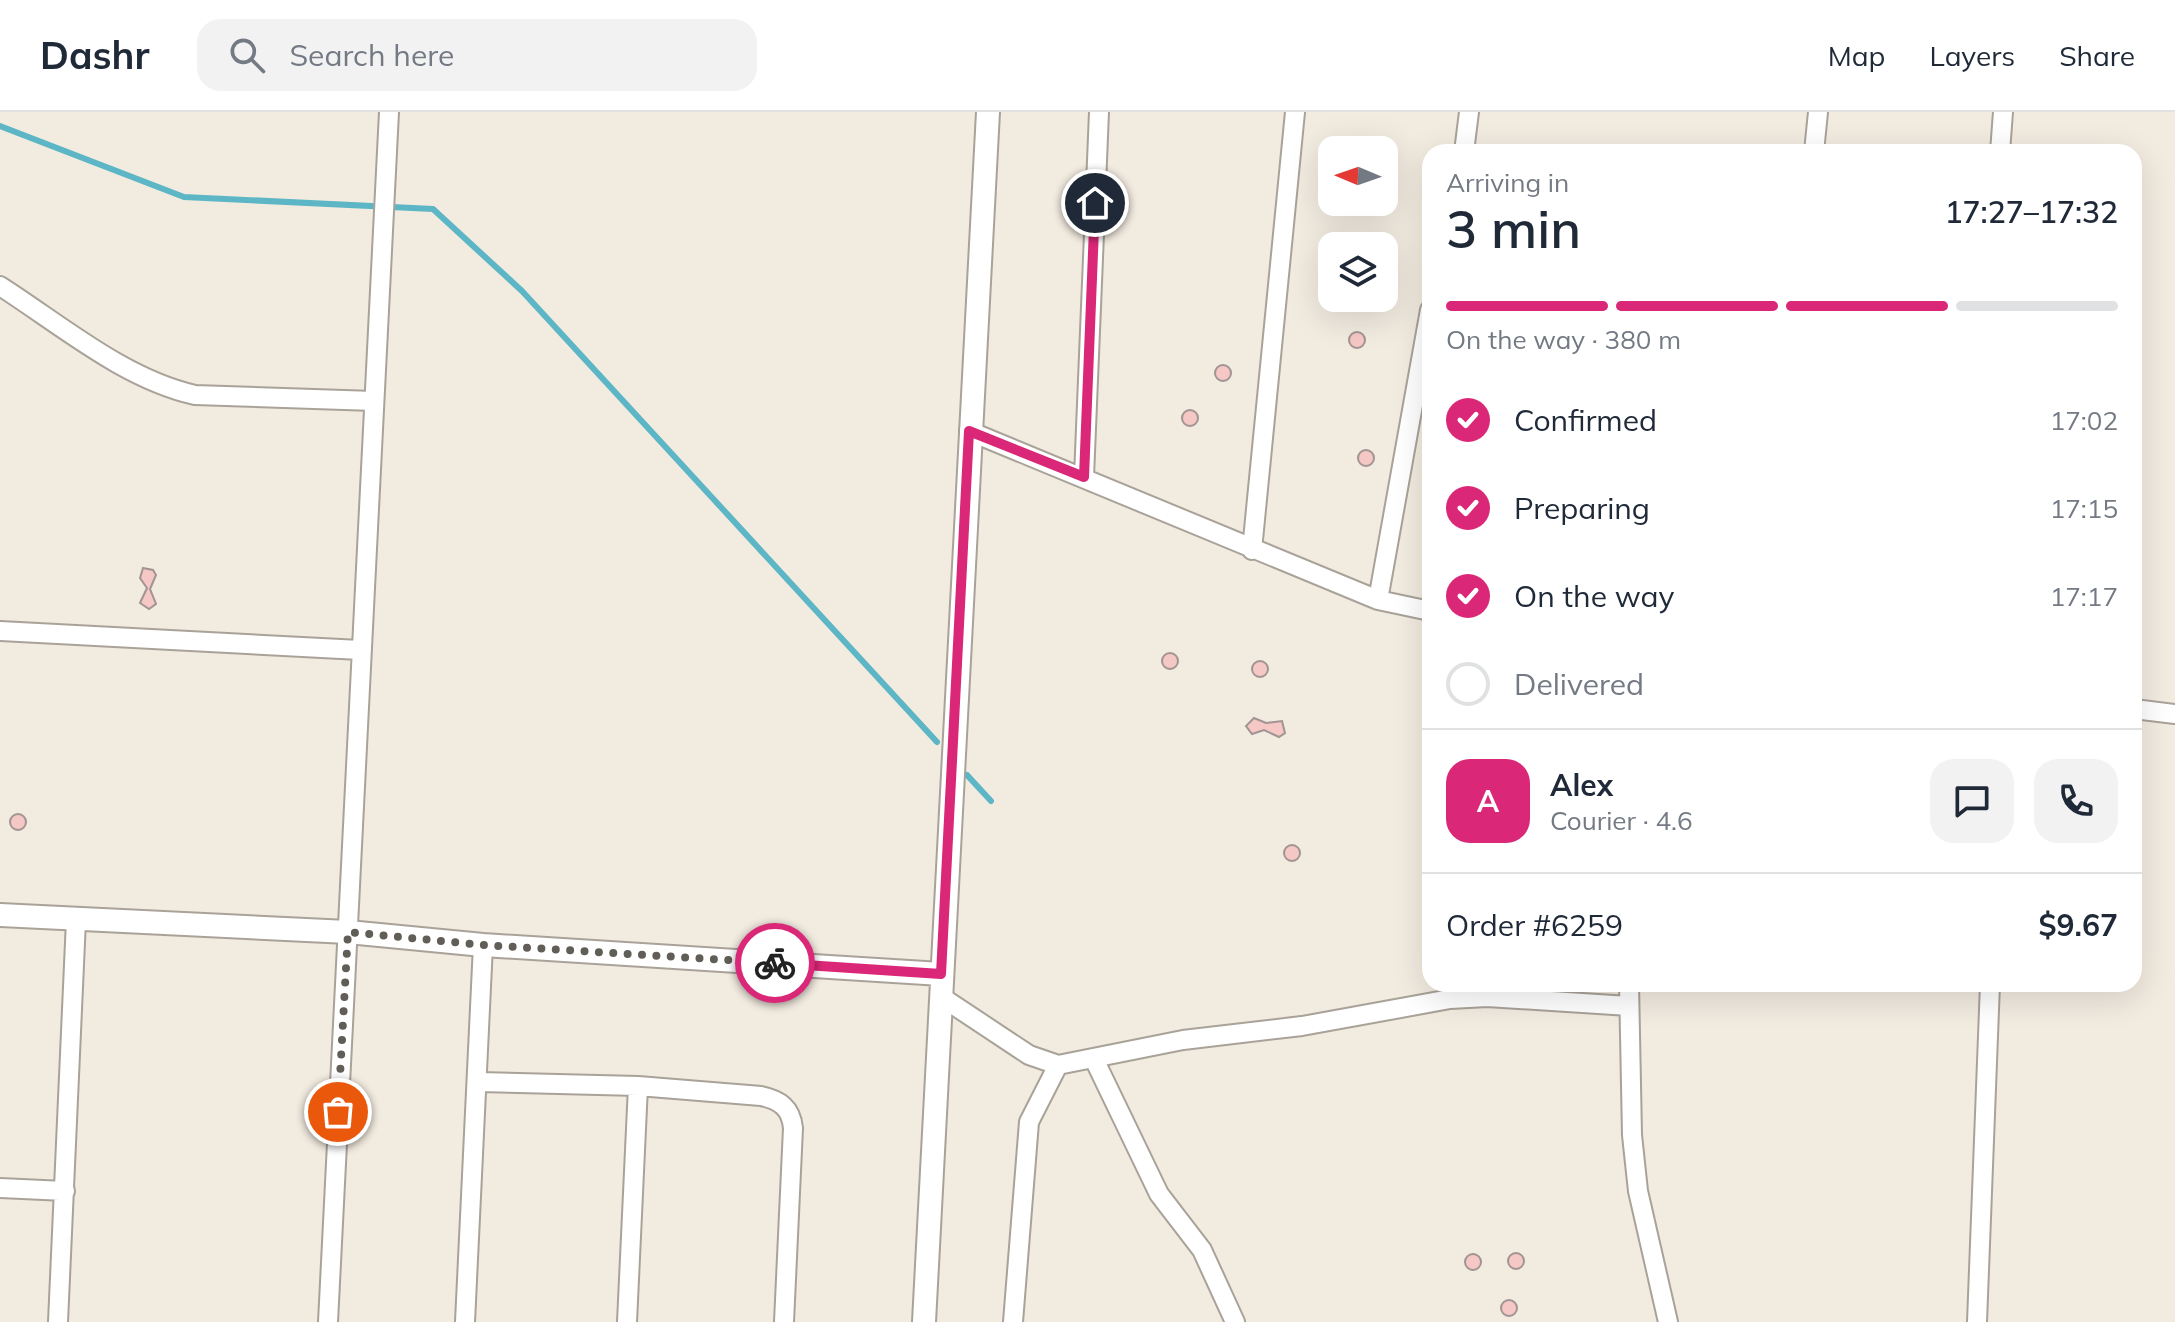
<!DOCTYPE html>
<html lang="en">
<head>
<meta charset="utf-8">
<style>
  body { margin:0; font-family:Mulish,sans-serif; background:#f2f2f3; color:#1f2937; height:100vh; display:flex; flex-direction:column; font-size:30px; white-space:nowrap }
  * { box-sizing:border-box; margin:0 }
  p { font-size:26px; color:#747a83 }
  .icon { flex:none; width:44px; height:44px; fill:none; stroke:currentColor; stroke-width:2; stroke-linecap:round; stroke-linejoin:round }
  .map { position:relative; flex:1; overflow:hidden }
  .panel { position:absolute; left:1422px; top:32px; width:720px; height:848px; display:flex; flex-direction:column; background:#fff; border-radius:24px; box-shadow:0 8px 32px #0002 }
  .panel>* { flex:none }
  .needle { width:52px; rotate:272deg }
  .controls { position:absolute; left:1318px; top:24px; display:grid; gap:16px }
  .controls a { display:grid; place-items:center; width:80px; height:80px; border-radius:16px; background:#fff; box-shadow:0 8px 32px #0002; font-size:40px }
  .pin { position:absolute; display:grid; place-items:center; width:68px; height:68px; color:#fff; margin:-34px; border:4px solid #fff; border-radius:50%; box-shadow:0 2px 8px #0007 }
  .courier { position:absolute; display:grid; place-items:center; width:80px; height:80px; margin:-40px; border:6px solid #db2777; border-radius:50%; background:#fff; color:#222; box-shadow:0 2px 10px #0007 }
  .head em { font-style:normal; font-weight:600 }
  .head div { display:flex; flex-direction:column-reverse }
  .head { display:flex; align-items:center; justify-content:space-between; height:136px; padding:0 24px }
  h1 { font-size:52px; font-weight:600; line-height:60px }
  .bar { display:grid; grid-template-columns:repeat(4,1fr); gap:12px 8px; align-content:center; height:96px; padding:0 24px }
  .bar i { height:10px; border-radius:6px; background:#e0e1e3 }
  .bar .on { background:#db2777 }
  .bar p { grid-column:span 4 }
  .line { display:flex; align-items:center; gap:20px; padding:0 24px; border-top:2px solid #e0e1e3 }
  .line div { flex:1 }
  .round { display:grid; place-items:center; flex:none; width:84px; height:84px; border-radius:24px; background:#f2f2f3 }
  ol { padding:0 24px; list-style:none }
  li { display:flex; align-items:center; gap:24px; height:88px }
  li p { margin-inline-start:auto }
  li .icon { padding:8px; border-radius:50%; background:#db2777; color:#fff; stroke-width:4 }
  li:last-child { color:#747a83 }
  li i { width:44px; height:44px; border:4px solid #e0e1e3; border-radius:50% }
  header { display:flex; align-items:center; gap:48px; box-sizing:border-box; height:112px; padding:0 40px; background:#fff; border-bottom:2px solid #e0e1e3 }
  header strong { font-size:38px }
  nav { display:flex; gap:44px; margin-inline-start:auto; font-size:28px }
  .search { width:560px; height:72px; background:#f2f2f3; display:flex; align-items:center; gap:20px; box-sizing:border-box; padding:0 28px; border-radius:24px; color:#747a83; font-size:30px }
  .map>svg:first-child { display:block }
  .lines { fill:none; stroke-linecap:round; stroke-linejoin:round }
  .stream { stroke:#5cb6c5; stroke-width:6 }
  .building { fill:#f5c7c5; stroke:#a19493; stroke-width:2 }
  .minor-casing { stroke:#a9a299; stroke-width:22 }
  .tertiary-casing { stroke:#a9a299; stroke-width:26 }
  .minor { stroke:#fff; stroke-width:18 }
  .tertiary { stroke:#fff; stroke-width:22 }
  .done { stroke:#615d57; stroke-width:8; stroke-dasharray:0 14.4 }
  .route { stroke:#db2777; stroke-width:10 }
</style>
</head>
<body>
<header>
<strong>Dashr</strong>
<div class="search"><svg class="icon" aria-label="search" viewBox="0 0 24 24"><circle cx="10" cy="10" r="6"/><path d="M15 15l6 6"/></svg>Search here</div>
<nav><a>Map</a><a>Layers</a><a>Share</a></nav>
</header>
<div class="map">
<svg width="2175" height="1210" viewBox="0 0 2175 1210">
  <rect width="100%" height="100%" fill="#f2ebe0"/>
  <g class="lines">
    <path class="stream" d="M0,14l184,71 249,12 89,82 415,451
      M967,663l24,26"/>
  </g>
  <path class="building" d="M1349 228a8 8 0 1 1 16 0a8 8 0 1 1-16 0Z
    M1215 261a8 8 0 1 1 16 0a8 8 0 1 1-16 0Z
    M1182 306a8 8 0 1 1 16 0a8 8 0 1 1-16 0Z
    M1358 346a8 8 0 1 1 16 0a8 8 0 1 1-16 0Z
    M143,456l10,2 3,5 -6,14 6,15 -7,5 -9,-6 7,-15 -7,-10z
    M1162 549a8 8 0 1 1 16 0a8 8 0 1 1-16 0Z
    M1252 557a8 8 0 1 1 16 0a8 8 0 1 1-16 0Z
    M1254,606l12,5 16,-2 3,12 -6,4 -15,-7 -12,4 -6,-8z
    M10 710a8 8 0 1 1 16 0a8 8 0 1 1-16 0Z
    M1284 741a8 8 0 1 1 16 0a8 8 0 1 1-16 0Z
    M1508 1149a8 8 0 1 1 16 0a8 8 0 1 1-16 0Z
    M1465 1150a8 8 0 1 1 16 0a8 8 0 1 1-16 0Z
    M1501 1196a8 8 0 1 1 16 0a8 8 0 1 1-16 0Z"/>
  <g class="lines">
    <g class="minor-casing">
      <path id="minor" d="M1464,40l5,-40
        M1814,40l4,-40
        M2000,40l3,-40
        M0,174c61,39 124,93 195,109l179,6
        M969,319l409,169 52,11
        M1084,365l15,-365
        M1252,438l43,-438
        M1378,488l52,-290
        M0,519l360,19
        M2134,597l41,5
        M1629,872l3,151 6,56 30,131
        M940,884l89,59 29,10 125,-25 119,-14 148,-27 37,-2 142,9
        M1094,947l65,135 43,56 33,72
        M479,970l159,4 123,10c19,4 30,12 32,32l-9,194
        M0,1076l65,3
        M58,1210l18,-402
        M328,1210l61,-1210
        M465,1210l18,-377
        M627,1210l11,-236
        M1013,1210l16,-200 29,-57
        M1977,1210l13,-338"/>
    </g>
    <g class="tertiary-casing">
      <path id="tertiary" d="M0,803l348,17 135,13 458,29
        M924,1210l64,-1210"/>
    </g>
    <use href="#minor" class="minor"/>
    <use href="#tertiary" class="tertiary"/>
  </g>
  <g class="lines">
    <path class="done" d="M338,1000l10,-180 135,13 292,18"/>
    <path class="route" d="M775,851l166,11 28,-543 115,46 11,-274"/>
  </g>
</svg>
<div class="controls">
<a><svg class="needle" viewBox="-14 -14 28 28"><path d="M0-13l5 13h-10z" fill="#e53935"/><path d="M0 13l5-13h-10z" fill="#747a83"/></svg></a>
<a><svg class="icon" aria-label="layers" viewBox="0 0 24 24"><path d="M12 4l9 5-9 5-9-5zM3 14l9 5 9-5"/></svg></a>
</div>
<div class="pin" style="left:338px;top:1000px;background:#ea580c"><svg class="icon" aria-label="bag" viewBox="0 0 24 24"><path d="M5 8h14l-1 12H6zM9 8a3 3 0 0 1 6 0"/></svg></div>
<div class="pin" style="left:1095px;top:91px;background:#1f2937"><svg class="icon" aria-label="home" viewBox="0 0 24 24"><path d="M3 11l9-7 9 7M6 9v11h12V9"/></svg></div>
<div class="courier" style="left:775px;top:851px"><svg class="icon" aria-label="bike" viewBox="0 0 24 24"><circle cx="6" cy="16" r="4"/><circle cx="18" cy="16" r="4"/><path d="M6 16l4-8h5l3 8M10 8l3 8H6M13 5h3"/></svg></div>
<section class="panel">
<div class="head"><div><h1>3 min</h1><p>Arriving in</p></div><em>17:27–17:32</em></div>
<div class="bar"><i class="on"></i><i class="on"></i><i class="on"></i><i></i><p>On the way · 380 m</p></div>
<ol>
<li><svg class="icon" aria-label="check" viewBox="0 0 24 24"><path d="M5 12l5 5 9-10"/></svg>Confirmed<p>17:02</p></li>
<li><svg class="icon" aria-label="check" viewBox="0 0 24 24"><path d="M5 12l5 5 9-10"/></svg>Preparing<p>17:15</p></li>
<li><svg class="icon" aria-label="check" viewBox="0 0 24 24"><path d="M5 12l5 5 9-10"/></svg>On the way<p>17:17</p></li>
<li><i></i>Delivered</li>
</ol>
<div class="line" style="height:144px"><b class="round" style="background:#db2777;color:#fff">A</b><div><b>Alex</b><p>Courier · 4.6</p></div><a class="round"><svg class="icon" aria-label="chat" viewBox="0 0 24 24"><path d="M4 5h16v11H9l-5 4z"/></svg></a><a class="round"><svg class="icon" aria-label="phone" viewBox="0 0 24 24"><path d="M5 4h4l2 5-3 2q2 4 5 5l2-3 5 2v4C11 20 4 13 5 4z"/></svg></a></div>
<div class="line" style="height:104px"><div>Order #6259</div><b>$9.67</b></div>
</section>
</div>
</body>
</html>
